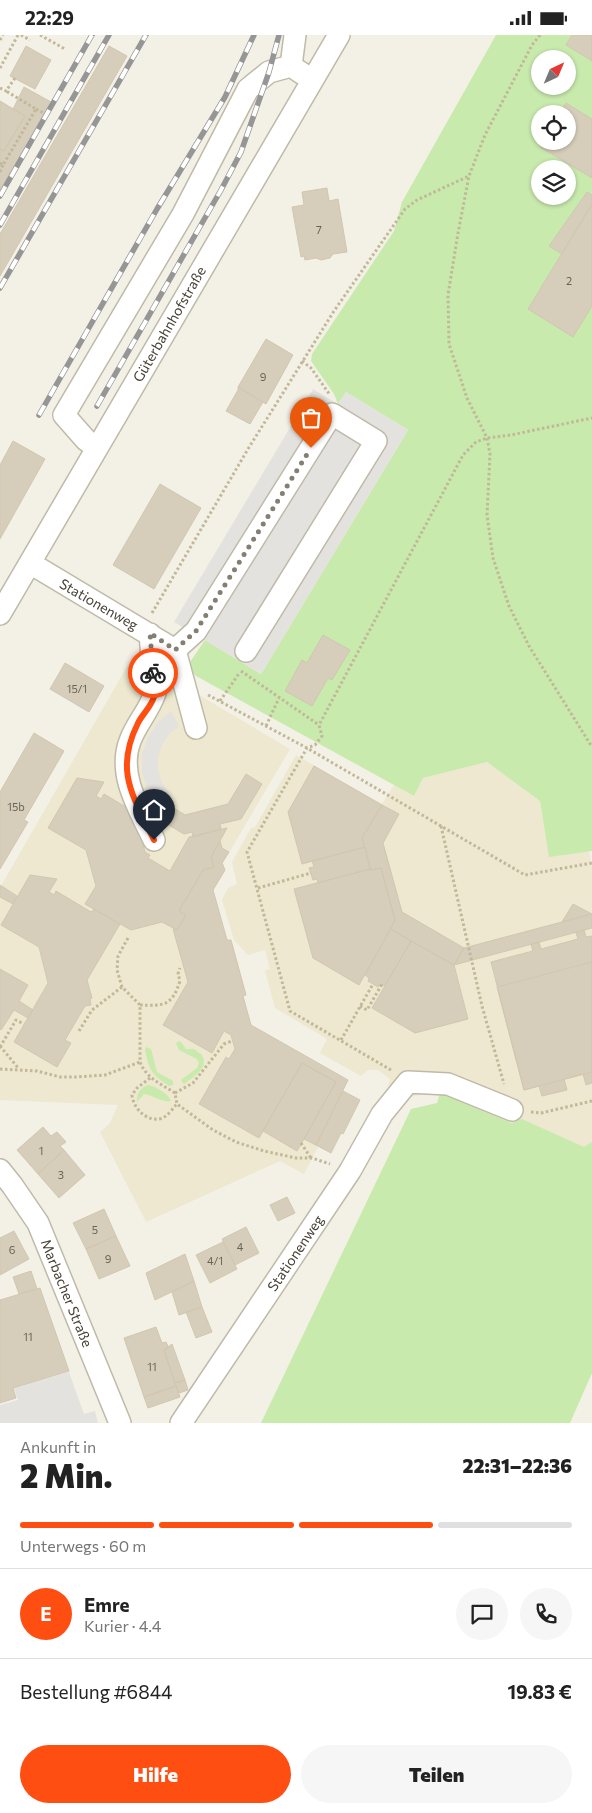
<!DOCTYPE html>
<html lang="de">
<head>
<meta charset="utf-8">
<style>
  body { margin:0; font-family:Commissioner,sans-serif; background:#f6f6f6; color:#222; height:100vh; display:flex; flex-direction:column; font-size:19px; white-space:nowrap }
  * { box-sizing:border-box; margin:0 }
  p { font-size:16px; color:#767676 }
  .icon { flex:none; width:28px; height:28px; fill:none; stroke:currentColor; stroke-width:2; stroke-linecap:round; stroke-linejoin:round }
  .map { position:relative; height:1388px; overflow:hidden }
  .drawer { display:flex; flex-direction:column; background:#fff; flex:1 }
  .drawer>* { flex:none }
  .needle { width:32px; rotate:44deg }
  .controls { position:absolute; left:531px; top:15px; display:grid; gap:10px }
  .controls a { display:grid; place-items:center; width:45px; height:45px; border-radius:50%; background:#fff; box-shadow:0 1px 4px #0004; font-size:25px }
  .pin { position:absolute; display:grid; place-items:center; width:42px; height:42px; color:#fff; margin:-51px -21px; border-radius:50% 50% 50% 0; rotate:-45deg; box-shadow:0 0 5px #0007 }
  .pin .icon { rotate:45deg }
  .courier { position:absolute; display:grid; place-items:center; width:50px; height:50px; margin:-25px; border:4px solid #ff4e11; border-radius:50%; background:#fff; color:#222; box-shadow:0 1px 6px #0007 }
  .overview em { font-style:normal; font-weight:800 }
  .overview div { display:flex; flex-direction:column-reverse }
  .overview { display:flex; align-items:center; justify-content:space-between; height:85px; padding:0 20px }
  h1 { font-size:32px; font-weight:800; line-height:38px }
  .bar { display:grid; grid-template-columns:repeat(4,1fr); gap:8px 5px; align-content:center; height:60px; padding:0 20px }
  .bar i { height:6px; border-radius:4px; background:#e0e0e0 }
  .bar .selected { background:#ff4e11 }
  .bar p { grid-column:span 4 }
  .line { display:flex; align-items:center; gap:12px; padding:0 20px; border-top:1px solid #e0e0e0 }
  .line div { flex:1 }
  .round { display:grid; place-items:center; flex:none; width:52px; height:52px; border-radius:26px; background:#f6f6f6 }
  .action { display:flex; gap:10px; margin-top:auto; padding:10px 20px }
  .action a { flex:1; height:58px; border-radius:30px; background:#ff4e11; color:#fff; font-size:20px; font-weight:800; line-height:58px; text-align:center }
  .action a+a { background:#f6f6f6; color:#222 }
  .status { display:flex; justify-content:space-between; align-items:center; height:35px; padding:0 25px; background:#fff; direction:ltr }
  .status svg { height:14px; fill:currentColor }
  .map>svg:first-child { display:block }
  .education { fill:#ede8cf }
  .green { fill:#c8eaad; fill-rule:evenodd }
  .parking { fill:#e4e2de }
  .building { fill:#d6cebb; stroke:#d1c7ae }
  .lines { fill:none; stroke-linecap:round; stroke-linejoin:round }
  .minor-casing { stroke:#bfbaa8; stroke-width:24 }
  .path { stroke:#c2b799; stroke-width:3; stroke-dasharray:2.5 2.5; stroke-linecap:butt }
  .minor { stroke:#fff; stroke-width:21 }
  .rail-casing { stroke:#969696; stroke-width:5.5 }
  .rail { stroke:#fff; stroke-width:4; stroke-dasharray:11; stroke-linecap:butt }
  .done { stroke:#837f73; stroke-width:5; stroke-dasharray:0 9 }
  .route { stroke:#ff4e11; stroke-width:6 }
  .labels { text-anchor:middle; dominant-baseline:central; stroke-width:4; stroke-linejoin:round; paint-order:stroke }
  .number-label { font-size:11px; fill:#6a6456 }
  .street-label { font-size:14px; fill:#464135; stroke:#fff }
</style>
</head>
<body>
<div class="status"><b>22:29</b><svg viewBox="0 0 49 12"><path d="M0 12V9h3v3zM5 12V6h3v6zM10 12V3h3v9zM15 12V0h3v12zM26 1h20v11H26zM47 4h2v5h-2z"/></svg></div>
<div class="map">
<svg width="592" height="1388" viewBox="0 0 592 1388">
  <rect width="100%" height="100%" fill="#f3f1e6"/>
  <path class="education" d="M133,621l157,93 -67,114 2,7 -12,21 14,49h4l15,55 -3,1 8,29 97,55 -32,65 2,2 -14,27 -24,-13 -134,61 -46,-90 10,-9 8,-18 -118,-5v-215l1,1z
    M296,720l86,49 12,-19 20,11 9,-18 64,-16 53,39 9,55 40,-5 3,17v274l-8,6 -62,-29 -11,4 -71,-30 -20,2 -14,3 -18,-11 2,-8 -12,-9h-10l-7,6 -41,-23 7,-14 -52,-31 -10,-37 5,-2 -5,-19 -17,5 -14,-15 -12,-40 6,-12 9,-4 -5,-22 19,-34 4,-1z"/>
  <path class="green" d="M496,0h76l-6,10 26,16v58l-25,-15 -7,10h-20v27h4l-4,6 52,31v17l-5,-3 -38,54 13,8 30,52v545l-43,6 -9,-56 -53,-39 -64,16 -9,18 -218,-120 -7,-7 1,-7 15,-22 56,34 147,-244 -62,-38 -8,12 -4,-10 -23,-33 1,-7 82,-123 8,-29zM540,24h28v27h-28zM540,134h28v27h-28z
    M180,1006l6,8c3,1 5,-1 8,0 1,0 6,5 7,5 10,13 -8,23 -17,30l-3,-4 16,-12 2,-5 -2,-4 -18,-9 -3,-7z
    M146,1012l5,2 6,23 16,9v4l-4,1c-17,-11 -20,-16 -24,-36z
    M148,1050c7,1 20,8 23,16 -9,2 -18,-6 -27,-7l-7,8c-1,-8 3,-14 11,-17z
    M440,1058l71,30 11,-4 62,28 8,-5v231l-22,50h-309l150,-314 26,-6z"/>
  <path class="parking" d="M313,354l25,15 8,-12 62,38 -147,244 -87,-52z
    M171,676l8,15 -10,8 -7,11 -4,12v13l4,13 7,10 -12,10 -10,-14 -5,-17v-18l6,-17 10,-15z
    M69,1337l15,42 11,-3 3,12h-98v-18l18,-5 -4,-12z"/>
  <path class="building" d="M572,0h20v26l-26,-16z
    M26,11l25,14 -16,29 -25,-13z
    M109,11l18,10 -127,220v-42z
    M24,52l27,15 -51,88v-41l4,2 21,-35 -12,-7z
    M0,66l25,15 -21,35 -4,-2z
    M566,68l26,16v59l-52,-31 4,-6h24v-27h-8z
    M327,153l2,13 9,-2 9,53 -14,2 -3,4 -9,2 -5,-2 -11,2 -1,-4 -3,1 -9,-50 12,-2 -2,-13z
    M587,157l5,3v9l-30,50 -13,-8z
    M592,169v102l-19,31 -45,-28z
    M266,304l27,16 -27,49 -28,-17z
    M238,352l25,15 -13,22 -24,-13 12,-21z
    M13,406l32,18 -45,80v-74z
    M160,449l41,24 -47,81 -41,-24z
    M323,600l27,15 -18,30 -4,-2 -16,28 -27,-15 17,-31 5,3z
    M65,628l39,23 -15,26 -39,-23z
    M34,698l30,18 -40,69 4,2 -28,47v-77z
    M314,731l68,39 -20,33 3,9 -63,17 -14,-52z
    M246,739l16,10 -21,35 -21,5 1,5 -28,8 -1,-5 -8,2 -29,-17 9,-15 21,13 43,-11z
    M77,743l27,4 -8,14 5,3 3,-5 30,18 11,40 5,3 -2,3 22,13 19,-34 38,-9 -16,29 3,10 -11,3 -24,41 7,4 -9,15 -15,-8 -31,8 -46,-26 11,-18 -10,-36 -38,-22z
    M382,770l17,9 -16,29 19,69 62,36 -10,17 -64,-36 5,-9 -14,-52 -10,2 -9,-32z
    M220,806l2,7 7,4 -7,11 3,7 -12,20 14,50h4l15,55 -3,1 8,29 97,55 -32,65 -12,-6 32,-57 -34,-19 -43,75 -60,-34 27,-47 3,2 6,-10 -4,-14 -7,-4 -12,22 -49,-28 25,-43 -15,-53 4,1 9,-15 -7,-4 24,-41 11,-3 -3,-10z
    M365,812l5,22 -52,14 -1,-4 -4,1 -4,-12 5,-1 -2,-6z
    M381,833l14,52 -36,65 -46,-27 -19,-69 76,-20 1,1z
    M30,840l27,4 -8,13 5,3 2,-4 35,21 3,-3 26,15 -33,56 5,18 -2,1 1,6 -6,1 -20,34 6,3 -14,24 -43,-25 34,-59 -9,-36 -38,-22z
    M0,850l17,11 -4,8 -13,-7z
    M573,869l19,10 -30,8z
    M592,879v14l-138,37 10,-17z
    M391,894l20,12 -26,45 -5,-2 -2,3 -10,-6 1,-3 -4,-3z
    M584,895l2,7 6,-1v147l-6,2 -3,-11 -19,5 3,11 -25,6 -3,-10 -15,4 -33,-128 42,-11 -2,-7 8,-2 2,7 37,-10 -2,-6z
    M411,906l43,24 14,54 -53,14 -43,-25z
    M592,927v110l-68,18 -27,-103z
    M0,934l28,16 -9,16 14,9 -5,8 -14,-8 -13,20 -1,-1z
    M302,1028l34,19 -39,69 -34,-20z
    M343,1056l17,9 -17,34 -2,-1 -10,20 -15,-8z
    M43,1092l8,9 6,-4 9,10 -6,4 4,4 -26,24 -21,-24z
    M64,1115l21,25 -26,23 -21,-24z
    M287,1162l8,16 -17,8 -8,-16z
    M104,1174l12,27 -30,13 -13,-26z
    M246,1192l13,26 -24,12 -13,-26z
    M14,1196l15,28 -29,16v-37z
    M116,1201l14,30 -31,13 -13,-30z
    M223,1207l14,27 -27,14 -14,-28z
    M185,1219l9,27 -39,19 -9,-27z
    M31,1236l6,18 -18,5 -6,-17z
    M194,1246l8,26 -23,8 -7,-23z
    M40,1253l29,83 -56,17 3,10 -16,5v-103z
    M202,1272l10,25 -16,6 -10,-26z
    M156,1292l6,16 4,-1 2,4v2l-4,2 12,36 -32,11 -20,-59z
    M172,1309l13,36 -10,3 -11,-33z
    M185,1345l3,10 -9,3 -4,-10z
    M176,1351l4,11 -32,11 -4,-11z"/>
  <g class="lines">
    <g class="minor-casing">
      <path id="minor" d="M295,0l-4,31 12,8
        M97,413l-11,-8 -22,-25 119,-201 65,-125 21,-17 22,-6
        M30,528l145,87 21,78
        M0,579l339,-579
        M150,599l5,59c-6,18 -19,31 -25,48 -13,34 10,69 24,99
        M175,615l21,-19 136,-217 44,27 -130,210
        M0,1135l12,15 26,38 82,200
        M181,1388l169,-252 32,-57 26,-32 40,2 64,26"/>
    </g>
    <path class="path" d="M21,0l9,5
      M40,0l25,14
      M540,0l-8,10 -47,90 -16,41 -11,57 -10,62 1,49 18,54 20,40 3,16 -3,61 6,43 16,48 20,40 63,101
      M0,5l3,-5
      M0,33l18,-33
      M0,53l6,3 9,-13
      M36,74l8,4
      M0,128l3,2 33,-56 -30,-18
      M0,137l3,-7
      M302,326l9,7 19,27
      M152,578l96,-164 86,-138 71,-102 12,-9 52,-24
      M241,636l78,54
      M208,660l99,53 218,127 67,-12
      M220,666l20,-29
      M266,691l13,-28
      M441,791l41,180 22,78
      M258,853l53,-15
      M128,903l-10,18 -1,14 5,17 18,18v57c6,16 21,22 35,31l2,11 36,26 23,12 28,9 32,7h16l18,6
      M140,970c24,1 32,1 40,-24l-2,-7 2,-6
      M360,971l7,4 15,-26
      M79,996l13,-21 30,-23
      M341,1005l32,-56
      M0,1011l19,23
      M0,1012l16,-27 8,4
      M0,1034l37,2 23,6h15l30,-2 35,-13
      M391,1035l-101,-59 -43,-159 60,-104 8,-3 7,-9 -3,-11 144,-270 13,-13 11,-4 24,-3 81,-17
      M150,1043l-13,10 -5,7c1,12 13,26 27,24 8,-1 13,-10 18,-15
      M175,1058l18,-10 31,-39 8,-3
      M531,1077l10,1 51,-12
      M301,1108l10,15"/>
    <use href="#minor" class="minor"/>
    <g class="rail-casing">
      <path id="rail" d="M0,161l92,-161
        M0,190l109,-190
        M0,253l146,-253
        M97,371l124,-216 20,-38 28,-80 10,-37
        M39,380l118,-206 68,-112 29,-62"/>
    </g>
    <use href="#rail" class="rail"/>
  </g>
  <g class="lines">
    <path class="done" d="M153,638l-3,-40 25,17 21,-19 115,-183"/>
    <path class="route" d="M153,638c1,6 2,14 2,20 -1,11 -12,20 -17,30 -24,48 -5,73 16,117"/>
  </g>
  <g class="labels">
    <g class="number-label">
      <text x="319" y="194">7</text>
      <text x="569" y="245">2</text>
      <text x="263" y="341">9</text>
      <text x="77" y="653">15/1</text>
      <text x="16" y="771">15b</text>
      <text x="41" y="1115">1</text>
      <text x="61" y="1139">3</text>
      <text x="95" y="1194">5</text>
      <text x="240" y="1211">4</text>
      <text x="12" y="1214">6</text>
      <text x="108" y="1223">9</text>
      <text x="215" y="1225">4/1</text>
      <text x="28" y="1301">11</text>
      <text x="152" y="1331">11</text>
    </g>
    <g class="street-label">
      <text transform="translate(169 289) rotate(-60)">Güterbahnhofstraße</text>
      <text transform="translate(99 569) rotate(30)">Stationenweg</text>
      <text transform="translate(295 1218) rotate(-56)">Stationenweg</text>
      <text transform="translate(67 1258) rotate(68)">Marbacher Straße</text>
    </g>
  </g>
</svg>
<div class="controls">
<a><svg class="needle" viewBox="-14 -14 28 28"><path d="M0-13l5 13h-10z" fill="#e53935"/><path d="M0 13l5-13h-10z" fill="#767676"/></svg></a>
<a><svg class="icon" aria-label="locate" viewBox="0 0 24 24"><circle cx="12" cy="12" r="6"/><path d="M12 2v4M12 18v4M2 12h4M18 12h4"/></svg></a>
<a><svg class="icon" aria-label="layers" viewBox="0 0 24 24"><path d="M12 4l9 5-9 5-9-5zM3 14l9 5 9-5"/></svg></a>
</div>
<div class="pin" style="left:311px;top:413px;background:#ea580c"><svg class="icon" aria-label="bag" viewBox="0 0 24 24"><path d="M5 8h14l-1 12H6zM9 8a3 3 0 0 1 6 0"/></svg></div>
<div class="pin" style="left:154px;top:805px;background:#1f2937"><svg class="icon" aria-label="home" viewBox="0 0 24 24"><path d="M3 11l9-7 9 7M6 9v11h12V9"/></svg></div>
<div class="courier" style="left:153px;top:638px"><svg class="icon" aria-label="bike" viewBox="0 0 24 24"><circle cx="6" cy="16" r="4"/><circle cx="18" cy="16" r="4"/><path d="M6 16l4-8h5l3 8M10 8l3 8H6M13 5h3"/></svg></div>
</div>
<section class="drawer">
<div class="overview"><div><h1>2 Min.</h1><p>Ankunft in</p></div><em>22:31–22:36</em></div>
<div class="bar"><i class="selected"></i><i class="selected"></i><i class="selected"></i><i></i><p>Unterwegs · 60 m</p></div>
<div class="line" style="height:90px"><b class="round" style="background:#ff4e11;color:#fff">E</b><div><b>Emre</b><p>Kurier · 4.4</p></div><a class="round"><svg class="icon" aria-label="chat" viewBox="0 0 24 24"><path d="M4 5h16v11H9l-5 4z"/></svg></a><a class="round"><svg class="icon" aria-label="phone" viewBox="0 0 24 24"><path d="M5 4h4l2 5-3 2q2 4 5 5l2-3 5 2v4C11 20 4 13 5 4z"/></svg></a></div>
<div class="line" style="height:65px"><div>Bestellung #6844</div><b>19.83 €</b></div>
<div class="action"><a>Hilfe</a><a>Teilen</a></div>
</section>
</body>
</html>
